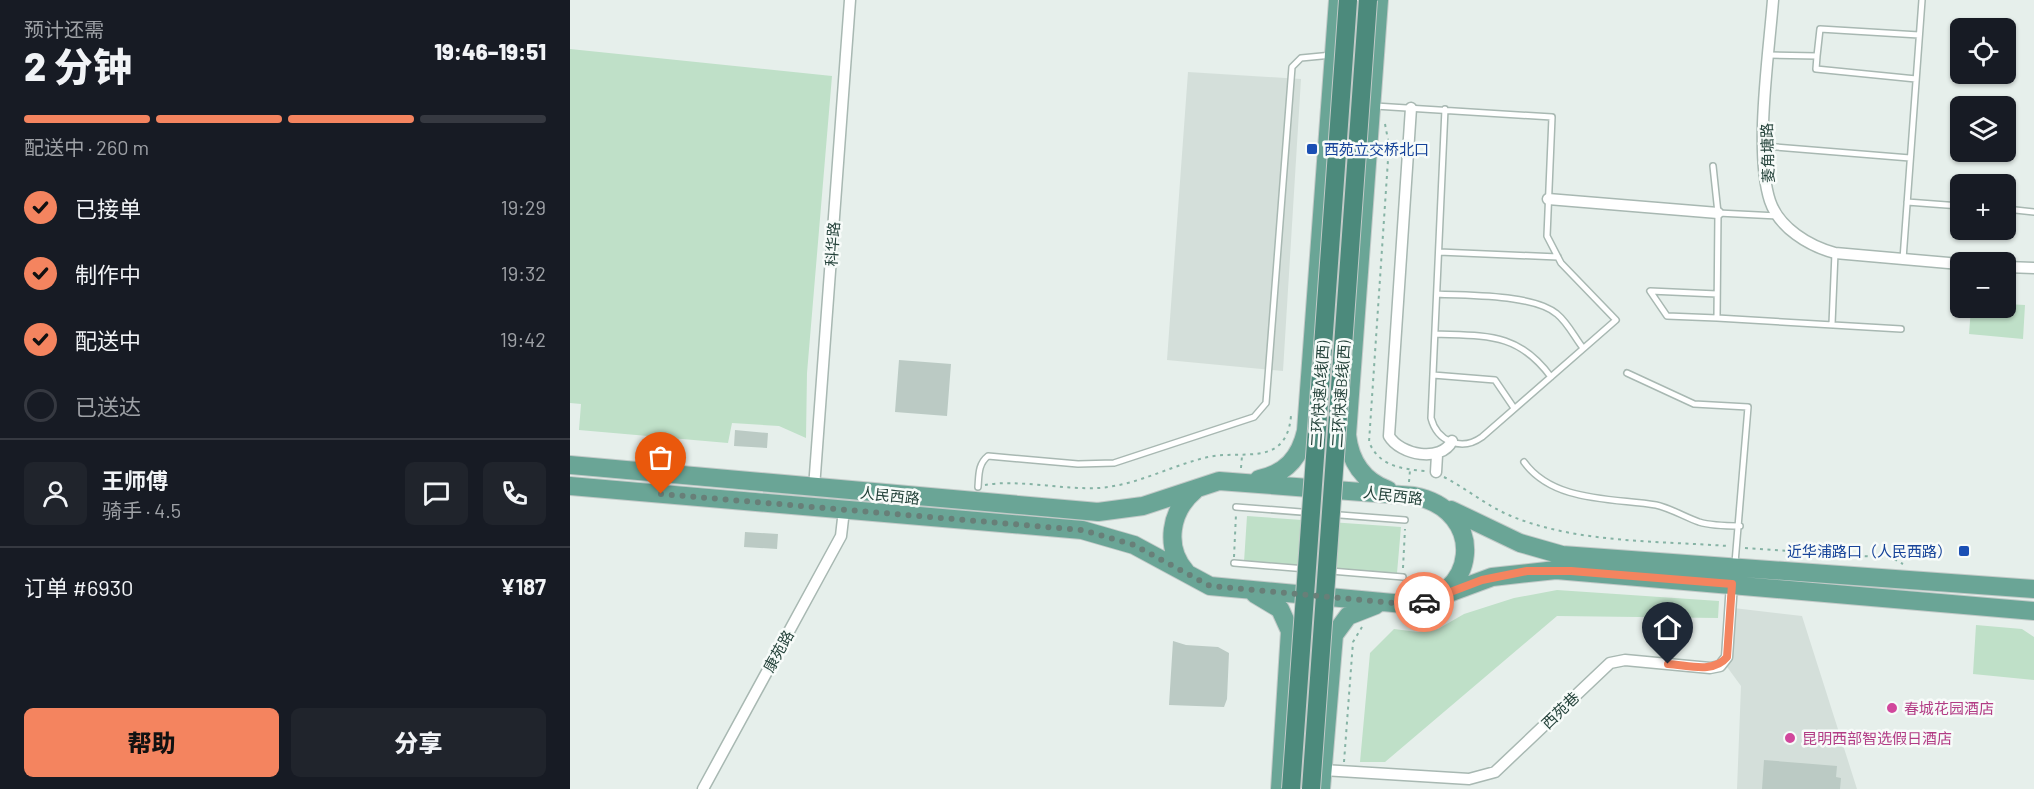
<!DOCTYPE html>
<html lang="zh">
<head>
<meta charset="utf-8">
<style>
  body { margin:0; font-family:Barlow,"Noto Sans SC",sans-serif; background:#20242c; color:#f1f3f6; height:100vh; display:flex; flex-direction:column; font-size:22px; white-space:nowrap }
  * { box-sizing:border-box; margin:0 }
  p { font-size:20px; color:#9ea1a6 }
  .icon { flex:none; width:33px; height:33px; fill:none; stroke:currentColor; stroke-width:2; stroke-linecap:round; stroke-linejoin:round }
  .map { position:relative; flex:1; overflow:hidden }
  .details { display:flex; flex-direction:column; background:#171b24; width:570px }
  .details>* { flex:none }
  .fabs { position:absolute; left:1380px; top:18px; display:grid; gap:12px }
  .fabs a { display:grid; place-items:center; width:66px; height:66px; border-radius:9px; background:#171b24; box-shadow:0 2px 4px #0004; font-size:30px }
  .pin { position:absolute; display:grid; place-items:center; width:51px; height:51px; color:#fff; margin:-62px -26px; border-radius:50% 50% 50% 0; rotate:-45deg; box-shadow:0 0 6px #0007 }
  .pin .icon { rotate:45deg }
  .courier { position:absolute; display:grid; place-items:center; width:60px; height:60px; margin:-30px; border:4px solid #f4845f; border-radius:50%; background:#fff; color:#222; box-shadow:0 2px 8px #0007 }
  .summary em { font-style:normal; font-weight:800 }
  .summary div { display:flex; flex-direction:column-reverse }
  .summary { display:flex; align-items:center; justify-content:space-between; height:102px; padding:0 24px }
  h1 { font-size:39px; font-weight:800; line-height:45px }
  .bar { display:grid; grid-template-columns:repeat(4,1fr); gap:9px 6px; align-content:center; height:72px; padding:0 24px }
  .bar i { height:8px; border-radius:4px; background:#363941 }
  .bar .active { background:#f4845f }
  .bar p { grid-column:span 4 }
  .line { display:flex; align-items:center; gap:15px; padding:0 24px; border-top:2px solid #363941 }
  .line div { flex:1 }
  .round { display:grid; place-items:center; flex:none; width:63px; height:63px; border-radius:9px; background:#20242c }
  ol { padding:0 24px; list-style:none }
  li { display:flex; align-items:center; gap:18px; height:66px }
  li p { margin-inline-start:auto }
  li .icon { padding:6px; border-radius:50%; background:#f4845f; color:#111; stroke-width:4 }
  li:last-child { color:#9ea1a6 }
  li i { width:33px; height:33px; border:3px solid #363941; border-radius:50% }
  .primary-button { display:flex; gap:12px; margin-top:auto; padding:12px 24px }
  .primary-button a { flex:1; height:69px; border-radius:9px; background:#f4845f; color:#111; font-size:24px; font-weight:800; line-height:69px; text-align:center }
  .primary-button a+a { background:#20242c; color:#f1f3f6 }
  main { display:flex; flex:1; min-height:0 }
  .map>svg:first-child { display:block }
  .built { fill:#d4dfda }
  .green { fill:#bfe0c8 }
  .building { fill:#bbcac4 }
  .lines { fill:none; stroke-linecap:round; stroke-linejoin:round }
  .service-casing { stroke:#a8b8b2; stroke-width:8 }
  .minor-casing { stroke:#a8b8b2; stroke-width:13 }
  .primary-casing { stroke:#c2cac8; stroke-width:20 }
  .path { stroke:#86b3a5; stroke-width:2; stroke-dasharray:3 4.5; stroke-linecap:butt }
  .service { stroke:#fff; stroke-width:5 }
  .minor { stroke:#fff; stroke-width:10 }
  .primary { stroke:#6aa596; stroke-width:18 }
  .trunk-bridge-casing { stroke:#c2cac8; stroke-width:20; stroke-linecap:butt }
  .trunk-bridge { stroke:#4c8a7c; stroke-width:18 }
  .done { stroke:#687f78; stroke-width:6; stroke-dasharray:0 10.8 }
  .route { stroke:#f4845f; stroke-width:8 }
  .transit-dot { fill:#1a4fb4; stroke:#f7fbf9; stroke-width:2 }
  .hotel-dot { fill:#d1479c; stroke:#f7fbf9; stroke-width:2 }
  .labels { text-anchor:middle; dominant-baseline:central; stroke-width:5; stroke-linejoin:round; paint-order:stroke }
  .transit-label { font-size:15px; fill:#164399; stroke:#f7fbf9; text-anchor:start }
  .street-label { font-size:15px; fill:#24423a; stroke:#f7fbf9 }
  .hotel-label { font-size:15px; fill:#b23c85; stroke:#f7fbf9; text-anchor:start }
</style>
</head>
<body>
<main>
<section class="details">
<div class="summary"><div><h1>2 分钟</h1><p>预计还需</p></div><em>19:46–19:51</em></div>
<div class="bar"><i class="active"></i><i class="active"></i><i class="active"></i><i></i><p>配送中 · 260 m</p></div>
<ol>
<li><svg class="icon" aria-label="check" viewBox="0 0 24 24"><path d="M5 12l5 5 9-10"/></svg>已接单<p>19:29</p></li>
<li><svg class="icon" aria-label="check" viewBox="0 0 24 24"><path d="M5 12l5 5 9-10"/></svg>制作中<p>19:32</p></li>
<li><svg class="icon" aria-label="check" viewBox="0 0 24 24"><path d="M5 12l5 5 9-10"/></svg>配送中<p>19:42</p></li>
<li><i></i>已送达</li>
</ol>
<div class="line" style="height:108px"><a class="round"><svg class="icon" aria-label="person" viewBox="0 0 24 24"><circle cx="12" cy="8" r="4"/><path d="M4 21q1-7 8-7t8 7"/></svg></a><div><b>王师傅</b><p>骑手 · 4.5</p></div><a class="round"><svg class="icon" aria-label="chat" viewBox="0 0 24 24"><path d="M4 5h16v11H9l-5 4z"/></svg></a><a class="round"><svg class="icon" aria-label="phone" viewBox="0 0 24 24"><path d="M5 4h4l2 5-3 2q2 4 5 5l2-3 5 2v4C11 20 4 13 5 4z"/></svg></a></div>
<div class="line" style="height:78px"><div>订单 #6930</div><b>¥187</b></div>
<div class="primary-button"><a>帮助</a><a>分享</a></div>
</section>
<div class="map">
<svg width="1464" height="789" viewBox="0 0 1464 789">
  <rect width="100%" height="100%" fill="#e6efeb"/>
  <path class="built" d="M618,72l113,7 -18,292 -116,-11z
    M1155,607l77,9 55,173h-120l4,-103 -19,-26z"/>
  <path class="green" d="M0,49l262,27 -25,297 -1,65 -27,-12 -47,-3 -4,20 -149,-13 2,-26 -11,-1z
    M1436,304l19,1 -2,34 -54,-5 2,-26h35z
    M677,516l154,11 -4,46 -153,-11z
    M987,590l162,11 -1,17 -161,-2 -172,146h-25l10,-109 24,-24 24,3 20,-3 26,-15 50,-16z
    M1406,625l46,4 12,8v43l-61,-6z"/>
  <path class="building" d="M329,360l52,4 -4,52 -52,-4z
    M165,430l33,3 -1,15 -33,-2z
    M175,532l33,2 -1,15 -33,-2z
    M603,641l13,4 32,2 11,6 -2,46 -3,8 -55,-2z
    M1194,760l73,6 -1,11 5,1 -1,11h-78z"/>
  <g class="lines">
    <g class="service-casing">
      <path id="service" d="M1199,55l48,1 -1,13 100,10
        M1247,56l3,-27 99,6
        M805,106l177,11 -5,119 14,27 55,57 -134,117c-21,15 -45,4 -51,-19l14,-309
        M1194,146l146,12
        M1143,166l5,47
        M1337,202l53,4
        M1436,209l28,3
        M1208,216l-60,-3 -1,105 184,11
        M869,252l119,5
        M1333,259l19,-259
        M867,294c30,2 97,0 120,20 11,9 18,24 26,34
        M1147,318l-50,-2 -17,-25 67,3
        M1262,324l3,-71
        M865,334c51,2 83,-2 116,43
        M1057,373l67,31 54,3 -13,156
        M863,375l62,5 19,28
        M954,462c29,40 87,36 132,43 14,3 29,12 43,17 13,4 28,4 41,4
        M408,487c1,-12 0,-23 10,-31l90,8 36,-1 140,-46 12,-14 26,-336 9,-9 31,-3
        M666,507l169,13
        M664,563l169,14"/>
    </g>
    <g class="minor-casing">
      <path id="minor" d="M1203,0c-4,53 -19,152 -3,201 9,27 39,45 65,52l125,11
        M841,108l-22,328c11,19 52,27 63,5
        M978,199l170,14
        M1436,267l28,1
        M866,472l1,-17
        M244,488l36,-488
        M753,770l146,9 26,-7 115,-109 15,-3 85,8 10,-2 7,-9 5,-73
        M133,789l138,-253 3,-26"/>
    </g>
    <g class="primary-casing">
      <path id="primary" d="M809,0l-32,435c3,26 16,46 41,55
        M0,465l528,47 45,-6 76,-25 195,15c74,14 65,107 -10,108l-194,-18 -76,-41 -52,-15 -512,-44
        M689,479c26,-5 41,-21 47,-48l32,-431
        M881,510l69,33 42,12 472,34
        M616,572c-22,-25 -16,-61 9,-82
        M685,594l25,15 10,22 -10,158
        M876,594l46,-17 64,-7 478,41
        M751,789l13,-154 14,-19 28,-11"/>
    </g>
    <path class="path" d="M815,124l4,21 -20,297c10,24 32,27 56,29
      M671,468l1,-12
      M874,477c23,12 43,29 67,39 65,27 147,25 217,30
      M839,482l1,-12
      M415,485c31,-6 80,5 114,3 38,-3 69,-21 105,-30 35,-10 82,12 87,-42
      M1175,548l147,10 11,6
      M664,557l2,-43
      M833,568l2,-39
      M845,618l19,-3 16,-7
      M774,762l9,-120 9,-15"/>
    <use href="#service" class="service"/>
    <use href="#minor" class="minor"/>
    <use href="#primary" class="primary"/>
    <g class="trunk-bridge-casing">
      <path id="trunk-bridge" d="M721,789l57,-789
        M741,789l57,-789"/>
    </g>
    <use href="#trunk-bridge" class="trunk-bridge"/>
  </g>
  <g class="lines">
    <path class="done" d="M91,494l421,36 52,15 76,41 194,18 20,-2"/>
    <path class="route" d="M854,602l58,-22 45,-9h44l161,13 -5,73c-14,17 -39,8 -59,7"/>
  </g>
  <g class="transit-dot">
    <rect x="736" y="143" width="12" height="12" rx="3"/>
    <rect x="1388" y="545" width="12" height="12" rx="3"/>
  </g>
  <g class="hotel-dot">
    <circle cx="1322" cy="708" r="6"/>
    <circle cx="1220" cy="738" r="6"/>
  </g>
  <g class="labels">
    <g class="transit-label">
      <text x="754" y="149">西苑立交桥北口</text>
      <text x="1382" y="551" text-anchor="end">近华浦路口（人民西路）</text>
    </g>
    <g class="street-label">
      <text transform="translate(1197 153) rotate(-92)">菱角塘路</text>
      <text transform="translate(262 244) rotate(-86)">科华路</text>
      <text transform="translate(749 394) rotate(-86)">二环快速A线(西)</text>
      <text transform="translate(770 394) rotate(-86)">二环快速B线(西)</text>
      <text transform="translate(320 495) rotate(6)">人民西路</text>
      <text transform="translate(823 495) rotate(7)">人民西路</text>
      <text transform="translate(208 651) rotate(-61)">康苑路</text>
      <text transform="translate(990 710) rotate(-44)">西苑巷</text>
    </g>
    <g class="hotel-label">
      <text x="1334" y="708">春城花园酒店</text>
      <text x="1232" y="738">昆明西部智选假日酒店</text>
    </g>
  </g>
</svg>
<div class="fabs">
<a><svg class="icon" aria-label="locate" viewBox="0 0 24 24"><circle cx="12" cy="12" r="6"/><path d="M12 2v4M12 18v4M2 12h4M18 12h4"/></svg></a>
<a><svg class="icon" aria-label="layers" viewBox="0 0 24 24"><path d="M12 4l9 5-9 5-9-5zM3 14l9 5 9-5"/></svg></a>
<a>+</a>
<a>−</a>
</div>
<div class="pin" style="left:91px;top:494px;background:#ea580c"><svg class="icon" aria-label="bag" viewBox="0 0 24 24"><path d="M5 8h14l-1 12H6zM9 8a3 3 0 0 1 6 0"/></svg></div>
<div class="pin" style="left:1098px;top:664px;background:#1f2937"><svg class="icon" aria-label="home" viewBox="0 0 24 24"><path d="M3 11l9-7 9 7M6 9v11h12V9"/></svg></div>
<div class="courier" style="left:854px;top:602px"><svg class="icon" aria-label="car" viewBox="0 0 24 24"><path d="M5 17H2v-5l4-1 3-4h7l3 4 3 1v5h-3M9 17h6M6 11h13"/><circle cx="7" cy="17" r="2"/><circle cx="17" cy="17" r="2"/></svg></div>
</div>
</main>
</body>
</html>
